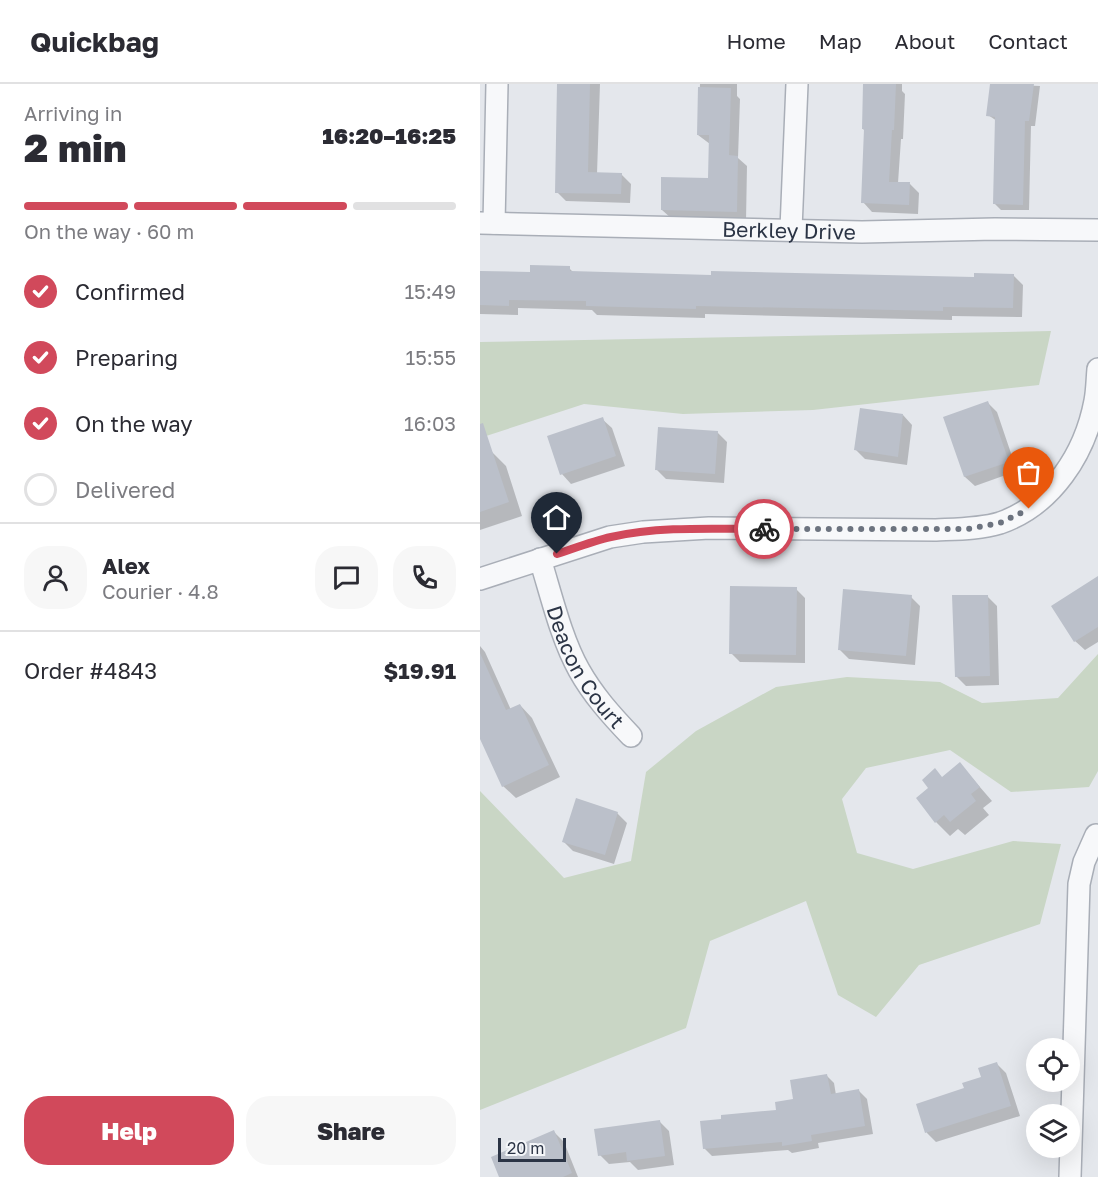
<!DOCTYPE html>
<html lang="en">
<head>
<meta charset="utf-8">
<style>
  body { margin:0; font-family:"Golos Text",sans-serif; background:#f7f7f7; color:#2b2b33; height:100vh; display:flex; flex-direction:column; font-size:22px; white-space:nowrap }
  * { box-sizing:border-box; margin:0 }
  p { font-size:20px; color:#7c7c81 }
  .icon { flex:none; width:33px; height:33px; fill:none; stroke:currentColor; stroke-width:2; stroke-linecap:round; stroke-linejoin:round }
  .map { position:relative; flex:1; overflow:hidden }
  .side { display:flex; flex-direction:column; background:#fff; width:480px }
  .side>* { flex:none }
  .fabs { position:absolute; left:546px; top:954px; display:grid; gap:12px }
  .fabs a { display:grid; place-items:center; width:54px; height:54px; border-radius:50%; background:#fff; box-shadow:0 6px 24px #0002; font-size:30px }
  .scale { position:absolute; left:18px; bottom:15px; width:68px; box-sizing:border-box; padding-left:6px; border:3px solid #2b3445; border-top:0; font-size:16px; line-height:21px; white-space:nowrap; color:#2b3445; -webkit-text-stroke:4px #f4f6f9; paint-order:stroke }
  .pin { position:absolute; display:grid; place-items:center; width:51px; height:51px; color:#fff; margin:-62px -26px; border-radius:50% 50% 50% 0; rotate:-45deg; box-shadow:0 0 6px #0007 }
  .pin .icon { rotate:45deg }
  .courier { position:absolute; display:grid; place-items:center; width:60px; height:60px; margin:-30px; border:4px solid #d1495b; border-radius:50%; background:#fff; color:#222; box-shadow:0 2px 8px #0007 }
  .head em { font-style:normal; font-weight:800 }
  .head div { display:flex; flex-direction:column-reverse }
  .head { display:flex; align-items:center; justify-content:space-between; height:102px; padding:0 24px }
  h1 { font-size:39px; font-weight:800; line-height:45px }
  .bar { display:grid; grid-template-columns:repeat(4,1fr); gap:9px 6px; align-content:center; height:72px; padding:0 24px }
  .bar i { height:8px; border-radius:4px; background:#e1e1e2 }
  .bar .selected { background:#d1495b }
  .bar p { grid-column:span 4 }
  .line { display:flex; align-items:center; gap:15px; padding:0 24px; border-top:2px solid #e1e1e2 }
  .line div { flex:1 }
  .round { display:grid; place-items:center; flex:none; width:63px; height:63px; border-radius:24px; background:#f7f7f7 }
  ol { padding:0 24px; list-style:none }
  li { display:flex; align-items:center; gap:18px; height:66px }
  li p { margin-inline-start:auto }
  li .icon { padding:6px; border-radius:50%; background:#d1495b; color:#fff; stroke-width:4 }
  li:last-child { color:#7c7c81 }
  li i { width:33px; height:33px; border:3px solid #e1e1e2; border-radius:50% }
  .action { display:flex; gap:12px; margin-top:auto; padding:12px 24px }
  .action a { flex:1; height:69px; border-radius:24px; background:#d1495b; color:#fff; font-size:24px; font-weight:800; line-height:69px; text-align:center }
  .action a+a { background:#f7f7f7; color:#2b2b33 }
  header { display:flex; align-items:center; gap:36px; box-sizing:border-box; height:84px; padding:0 30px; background:#fff; border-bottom:2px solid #e1e1e2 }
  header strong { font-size:28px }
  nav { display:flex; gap:33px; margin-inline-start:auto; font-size:21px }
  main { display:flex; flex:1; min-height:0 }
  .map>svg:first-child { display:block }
  .green { fill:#c9d6c5 }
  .shadow { fill:#0003 }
  .building { fill:#bbc0ca }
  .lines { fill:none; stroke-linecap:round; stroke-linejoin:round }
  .minor-casing { stroke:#a9aeb7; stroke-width:24 }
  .minor { stroke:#f7f8fa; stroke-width:21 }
  .done { stroke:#6c737f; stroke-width:6; stroke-dasharray:0 10.8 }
  .route { stroke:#d1495b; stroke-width:8 }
  .labels { text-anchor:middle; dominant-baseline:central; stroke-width:4.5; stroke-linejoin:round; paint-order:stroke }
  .street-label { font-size:21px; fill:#2b3445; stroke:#f4f6f9 }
</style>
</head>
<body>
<header>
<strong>Quickbag</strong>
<nav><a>Home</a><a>Map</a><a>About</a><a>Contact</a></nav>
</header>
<main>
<section class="side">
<div class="head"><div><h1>2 min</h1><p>Arriving in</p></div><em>16:20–16:25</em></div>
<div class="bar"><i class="selected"></i><i class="selected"></i><i class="selected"></i><i></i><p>On the way · 60 m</p></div>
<ol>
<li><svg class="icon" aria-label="check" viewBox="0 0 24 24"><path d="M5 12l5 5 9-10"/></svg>Confirmed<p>15:49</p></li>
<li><svg class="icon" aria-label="check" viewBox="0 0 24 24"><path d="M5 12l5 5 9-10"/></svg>Preparing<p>15:55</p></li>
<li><svg class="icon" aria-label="check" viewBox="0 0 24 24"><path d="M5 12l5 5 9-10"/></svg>On the way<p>16:03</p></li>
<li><i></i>Delivered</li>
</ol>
<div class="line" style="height:108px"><a class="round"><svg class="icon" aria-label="person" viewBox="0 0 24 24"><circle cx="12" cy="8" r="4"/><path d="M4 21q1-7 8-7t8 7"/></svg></a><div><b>Alex</b><p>Courier · 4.8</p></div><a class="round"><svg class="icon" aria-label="chat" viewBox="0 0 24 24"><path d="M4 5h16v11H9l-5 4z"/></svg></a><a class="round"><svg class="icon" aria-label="phone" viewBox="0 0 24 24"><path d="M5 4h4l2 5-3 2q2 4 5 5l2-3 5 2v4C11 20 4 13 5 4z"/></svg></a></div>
<div class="line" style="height:78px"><div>Order #4843</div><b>$19.91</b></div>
<div class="action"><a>Help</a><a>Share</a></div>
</section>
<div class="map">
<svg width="618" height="1093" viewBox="0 0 618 1093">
  <rect width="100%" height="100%" fill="#e4e7ec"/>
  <path class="green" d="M571,247l-12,54 -226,25 -130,4 -99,-10 -104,34v-96z
    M618,570v117l-9,16 -78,5 -61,-42 -84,18 -24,31 15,54 56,16 100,-28 48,3 -21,80 -121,41 -43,52 -38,-22 -32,-94 -96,40 -24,87 -206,82v-319l84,87 67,-17 15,-89 50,-41 80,-44 71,-10 93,5 42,21 76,-5z"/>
  <path class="shadow" d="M80,0h40l-3,90h24l10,10 -1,19 -64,-2 -9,-9z
    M220,0h37v12l3,3 -2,59 9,8 -1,55 -74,-2 -10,-9 47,-31 1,-35 -12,-9z
    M384,0h38v7l3,3 -2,45h-2l-3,44 12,1 9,9 -1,21 -46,-2 -9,-10 2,-71 -2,-2z
    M512,0l48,2 -5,40h-4l-2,84h-28l-6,-6 2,-83 -9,-6z
    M89,184l5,5 138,4 263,2 38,-4 10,10 -1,32 -70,-1v4l-247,-6v4l-108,-3 -5,-5 -74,-2v7l-38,-1v-42l52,2z
    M508,319l9,9 20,59 -42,15 -10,-9 -20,-60z
    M423,331l9,10 -5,40 -42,-6 -9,-9z
    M122,335l10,9 13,38 -54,18 -9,-10z
    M237,348l10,10 -3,41 -58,-4 -9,-9z
    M12,368l14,14 16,50 -42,14v-74z
    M618,494v64l-13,8 -10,-9z
    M316,505l9,9v65l-65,-1 -9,-9z
    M507,512l10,10 2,79 -33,1 -10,-10z
    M431,513l9,9 -5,59 -66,-6 -9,-9z
    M0,562l5,6 26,58 9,-5 12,13 28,59 -44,21 -13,-12 -23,-51z
    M480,680l32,37 -9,7 6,7 -24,20 -7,-6 -8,7 -14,-14 -6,-33z
    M137,729l10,10 -13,41 -41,-13 -9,-9z
    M517,980l9,9 14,43 -84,26 -9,-9 -9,-28 48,-16 17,-11z
    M346,991l8,8 2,12 23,-4 8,8 6,35 -55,9 1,5 -27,5 -4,-3 -76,6 -8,-8 74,-37z
    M179,1037l10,10 5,34 -36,5 -8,-8 -21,2 -9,-9z
    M74,1048l10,10 14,35h-77z"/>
  <path class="building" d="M77,0h33l-2,88 34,1 -1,21 -66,-1z
    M383,0h33l-2,46h-2l-3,52h21l-1,23 -48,-2 3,-74h-2z
    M510,0h44l-5,37h-4l-2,84 -30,-1 2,-87 -9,-1z
    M218,3l33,1 -2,67 9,1 -1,56 -76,-2v-33l47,1 1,-43h-12z
    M50,181l40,1v5l141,4v-4l263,6v-4l40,1 -1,34 -70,-1v4l-247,-5v3l-110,-3v-5l-77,-1v6l-29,-1v-34l50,1z
    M508,317l21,61 -45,15 -21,-60z
    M380,324l43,6 -5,43 -44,-7z
    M123,333l13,39 -56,19 -13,-39z
    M3,339l26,79 -29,10v-88z
    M178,343l60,4 -3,43 -60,-4z
    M618,492v51l-24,15 -23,-36z
    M250,502l67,1 -1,68 -67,-1z
    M363,505l69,6 -6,61 -68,-6z
    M472,511h36l2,81 -35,1z
    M0,569l26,57 14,-6 29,61 -47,22 -22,-48z
    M480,678l20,25 -9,7 5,7 -26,21 -6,-7 -9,8 -19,-25 12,-10 -6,-8 13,-12 7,9z
    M96,714l42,14 -13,43 -43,-13z
    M517,978l14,44 -86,27 -9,-29 48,-16 -2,-5 19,-6 -3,-9z
    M347,990l4,20 28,-5 6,37 -54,9 1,6 -30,5v-4l-79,7 -3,-28 21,-2v-4l55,-5 -1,-8 18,-3 -3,-19z
    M180,1036l5,36 -38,5 -1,-9 -28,4 -4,-27z
    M74,1046l18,43 -9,4h-64l-8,-20z"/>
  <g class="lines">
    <g class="minor-casing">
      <g id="minor">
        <path id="s1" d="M0,139l382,9 133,-3 103,1"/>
        <path d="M14,139l3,-139"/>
        <path d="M311,145l6,-145"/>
        <path id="s2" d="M60,475c11,35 21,79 39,111 14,25 32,45 52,66"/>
        <path d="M0,495l130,-42 33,-5 66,-4 227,2c21,-1 44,-1 64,-7 52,-18 85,-69 95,-122 2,-10 2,-21 3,-32"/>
        <path d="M590,1093l9,-293 5,-22 12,-27"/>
      </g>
    </g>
    <use href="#minor" class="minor"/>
  </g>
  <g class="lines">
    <path class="done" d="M284,445h204l32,-6 29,-14"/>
    <path class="route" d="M77,470c18,-6 36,-13 54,-17 49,-11 102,-8 153,-8"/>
  </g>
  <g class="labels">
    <g class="street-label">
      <text stroke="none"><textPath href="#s1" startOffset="309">Berkley Drive</textPath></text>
      <text stroke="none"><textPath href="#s2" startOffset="118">Deacon Court</textPath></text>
    </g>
  </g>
</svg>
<div class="fabs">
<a><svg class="icon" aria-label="locate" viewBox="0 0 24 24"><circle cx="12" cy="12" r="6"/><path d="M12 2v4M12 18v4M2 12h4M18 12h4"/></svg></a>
<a><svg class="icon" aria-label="layers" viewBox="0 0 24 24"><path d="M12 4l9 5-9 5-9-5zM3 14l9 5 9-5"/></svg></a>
</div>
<div class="scale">20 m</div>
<div class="pin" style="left:549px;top:425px;background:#ea580c"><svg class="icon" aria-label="bag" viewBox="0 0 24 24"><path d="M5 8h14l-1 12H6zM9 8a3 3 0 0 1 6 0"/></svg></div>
<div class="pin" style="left:77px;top:470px;background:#1f2937"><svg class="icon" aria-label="home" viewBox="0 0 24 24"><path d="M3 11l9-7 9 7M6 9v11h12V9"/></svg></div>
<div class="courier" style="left:284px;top:445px"><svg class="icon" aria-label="bike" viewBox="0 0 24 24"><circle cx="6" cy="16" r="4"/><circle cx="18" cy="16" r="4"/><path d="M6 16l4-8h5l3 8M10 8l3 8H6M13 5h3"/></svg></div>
</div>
</main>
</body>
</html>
